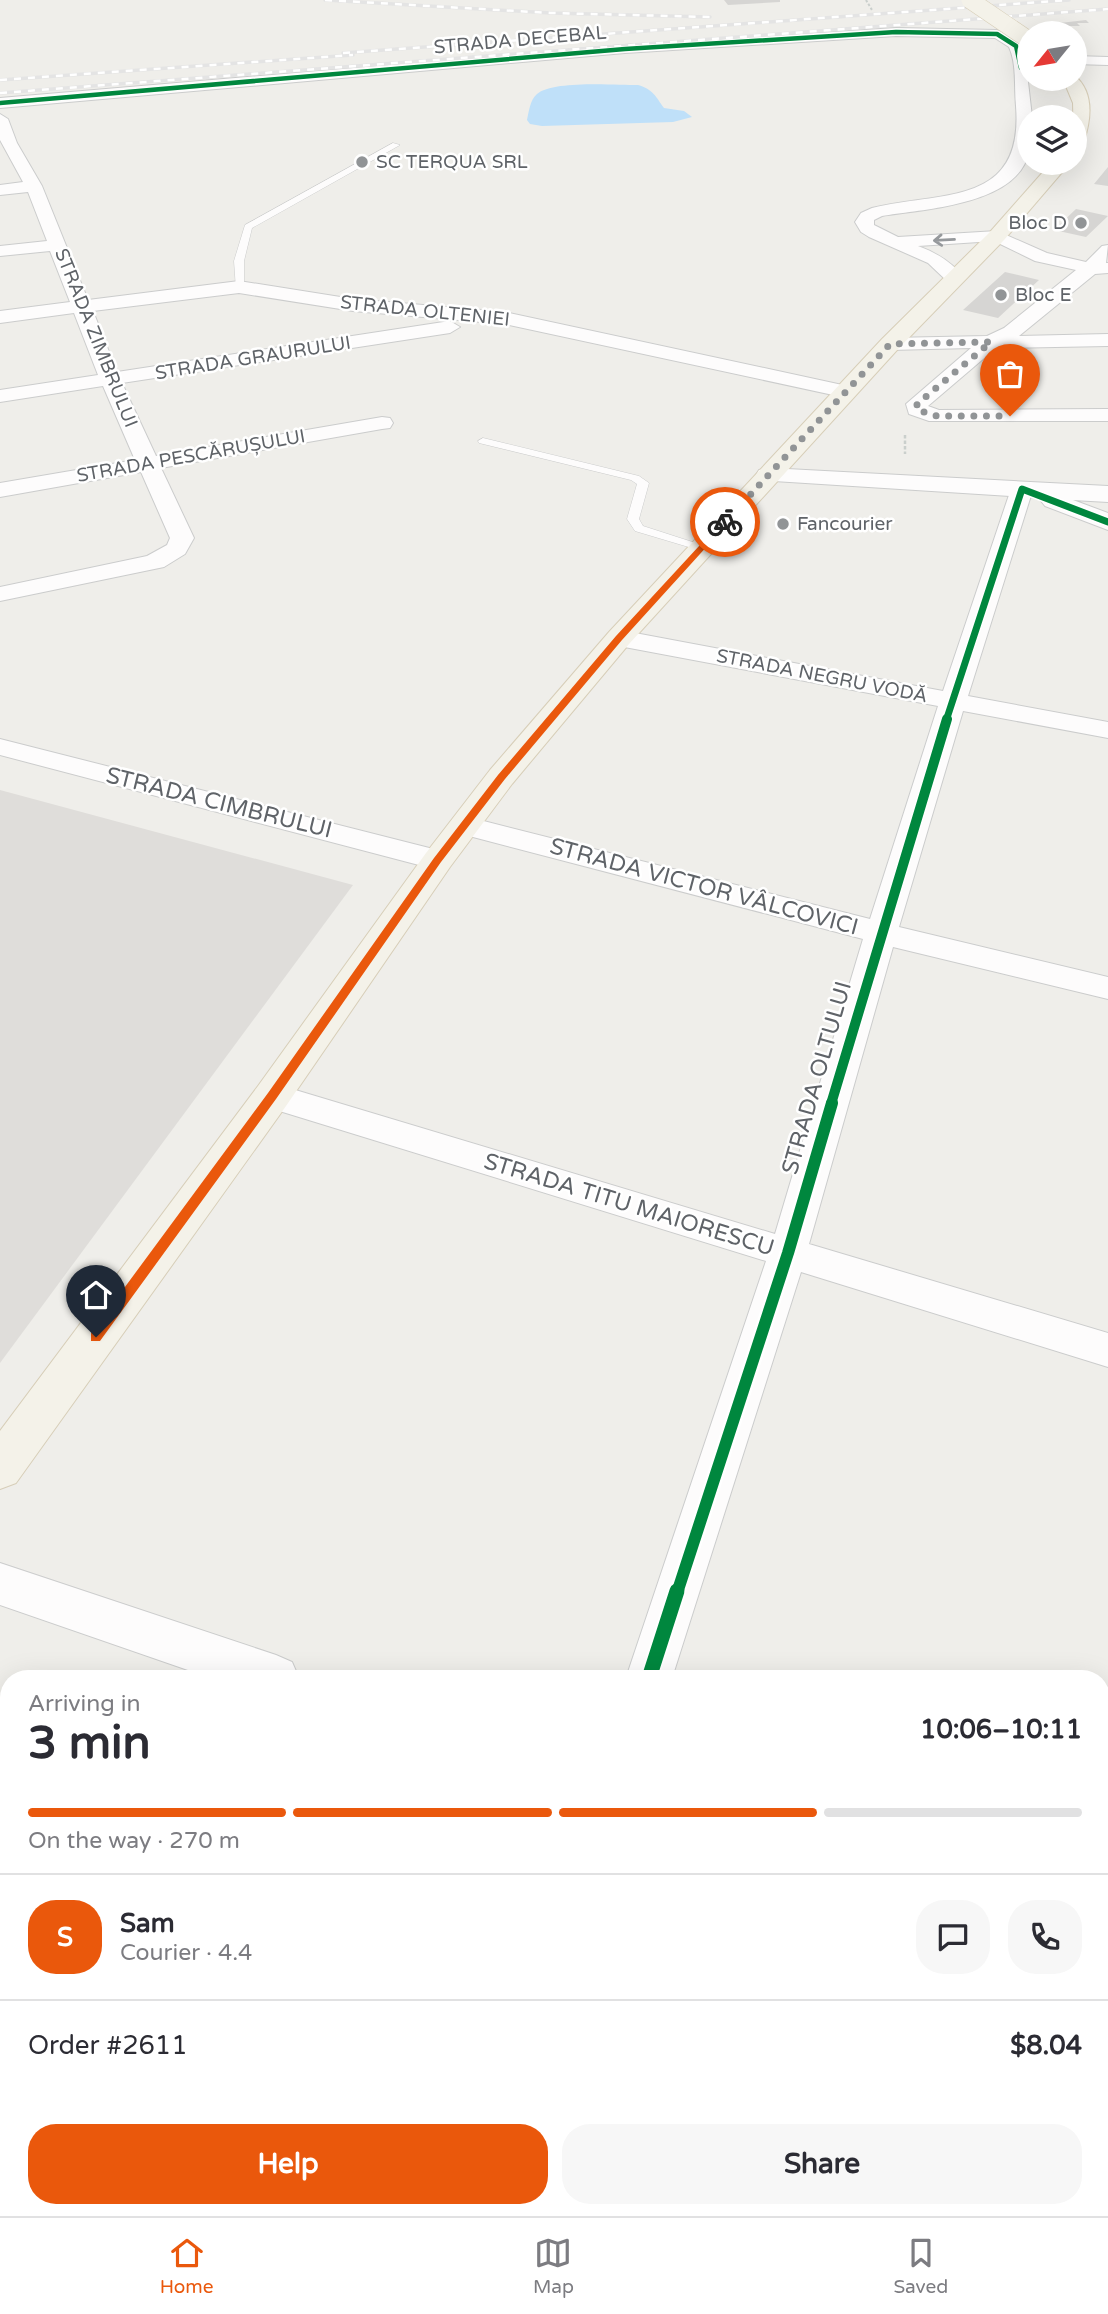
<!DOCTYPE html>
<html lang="en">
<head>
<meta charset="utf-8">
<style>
  body { margin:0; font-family:"Varela Round",sans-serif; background:#f7f7f7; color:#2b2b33; height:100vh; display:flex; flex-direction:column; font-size:26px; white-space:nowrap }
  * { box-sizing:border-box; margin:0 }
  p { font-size:23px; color:#7c7c81 }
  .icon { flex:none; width:38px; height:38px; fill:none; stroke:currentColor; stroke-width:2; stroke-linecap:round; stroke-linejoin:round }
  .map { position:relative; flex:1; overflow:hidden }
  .drawer { position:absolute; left:0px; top:1670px; width:1110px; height:548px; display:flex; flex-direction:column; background:#fff; border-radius:28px 28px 0 0; box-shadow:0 7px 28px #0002 }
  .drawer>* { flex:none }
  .needle { width:46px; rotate:240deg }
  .controls { position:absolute; left:1017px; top:21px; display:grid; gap:14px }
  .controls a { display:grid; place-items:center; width:70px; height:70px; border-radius:50%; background:#fff; box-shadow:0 7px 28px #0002; font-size:35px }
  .pin { position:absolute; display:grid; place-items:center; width:60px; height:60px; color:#fff; margin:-72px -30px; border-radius:50% 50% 50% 0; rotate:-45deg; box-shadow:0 0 7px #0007 }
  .pin .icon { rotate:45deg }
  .courier { position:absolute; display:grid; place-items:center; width:70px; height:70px; margin:-35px; border:5px solid #ea580c; border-radius:50%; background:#fff; color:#222; box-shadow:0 2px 9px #0007 }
  .headline em { font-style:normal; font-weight:700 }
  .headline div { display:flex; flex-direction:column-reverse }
  .headline { display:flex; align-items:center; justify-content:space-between; height:119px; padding:0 28px }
  h1 { font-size:46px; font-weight:700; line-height:52px }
  .bar { display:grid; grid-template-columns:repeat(4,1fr); gap:10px 7px; align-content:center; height:84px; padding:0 28px }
  .bar i { height:9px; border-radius:5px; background:#e1e1e2 }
  .bar .active { background:#ea580c }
  .bar p { grid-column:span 4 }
  .line { display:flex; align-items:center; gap:18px; padding:0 28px; border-top:2px solid #e1e1e2 }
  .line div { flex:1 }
  .round { display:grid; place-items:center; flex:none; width:74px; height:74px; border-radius:28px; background:#f7f7f7 }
  .button { display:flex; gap:14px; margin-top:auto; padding:14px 28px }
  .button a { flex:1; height:80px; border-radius:28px; background:#ea580c; color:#fff; font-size:28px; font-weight:700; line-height:80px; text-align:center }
  .button a+a { background:#f7f7f7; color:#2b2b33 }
  .tab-bar { display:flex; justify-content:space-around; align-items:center; height:98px; border-top:2px solid #e1e1e2; background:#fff; font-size:19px; color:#7c7c81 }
  .tab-bar a { display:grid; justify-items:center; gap:4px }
  .tab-bar .active { color:#ea580c }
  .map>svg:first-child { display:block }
  .industrial { fill:#dfddda }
  .water { fill:#bfe0f9 }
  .building { fill:#d6d5d3 }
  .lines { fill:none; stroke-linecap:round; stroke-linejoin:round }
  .service-casing { stroke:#cbcccc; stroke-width:1 }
  .minor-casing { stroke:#cbcccc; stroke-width:2 }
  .tertiary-casing { stroke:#cbcccc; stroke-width:2 }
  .primary-casing { stroke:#d7ceb8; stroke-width:2 }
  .path-far1 { stroke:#cacfcc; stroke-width:2; stroke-dasharray:2.5 2; stroke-linecap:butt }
  .path { stroke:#cacfcc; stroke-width:2.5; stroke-dasharray:3.5 2; stroke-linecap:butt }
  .service { fill:#fdfcfc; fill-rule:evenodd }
  .minor { fill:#fdfcfc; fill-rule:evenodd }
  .tertiary { fill:#fdfcfc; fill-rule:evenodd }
  .primary { fill:#f4f2e9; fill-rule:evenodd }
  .rail-casing { stroke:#e4e4e4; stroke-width:3.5 }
  .rail { stroke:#fff; stroke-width:2.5; stroke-dasharray:7; stroke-linecap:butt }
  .primary-bridge-casing { stroke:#d7ceb8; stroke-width:18; stroke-linecap:butt }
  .primary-bridge { stroke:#f4f2e9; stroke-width:17 }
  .cycleway-far4-casing { stroke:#fff; stroke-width:6 }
  .cycleway-far3-casing { stroke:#fff; stroke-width:10 }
  .cycleway-far2-casing { stroke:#fff; stroke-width:13 }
  .cycleway-far1-casing { stroke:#fff; stroke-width:17 }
  .cycleway-casing { stroke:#fff; stroke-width:19 }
  .cycleway-far4 { stroke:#00873e; stroke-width:4.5 }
  .cycleway-far3 { stroke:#00873e; stroke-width:7 }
  .cycleway-far2 { stroke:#00873e; stroke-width:10 }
  .cycleway-far1 { stroke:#00873e; stroke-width:12 }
  .cycleway { stroke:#00873e; stroke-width:15 }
  .oneway { stroke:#96999c }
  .route { fill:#ea580c }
  .done { stroke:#919496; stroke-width:7; stroke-dasharray:0 12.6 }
  .poi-dot { fill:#919496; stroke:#fff; stroke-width:2.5 }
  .labels { text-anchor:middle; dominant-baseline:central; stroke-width:5; stroke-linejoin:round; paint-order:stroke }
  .far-street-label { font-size:19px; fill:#5f6368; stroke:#fff }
  .far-poi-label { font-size:19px; fill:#5f6368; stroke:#fff; text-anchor:start }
  .street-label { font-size:23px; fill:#5f6368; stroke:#fff }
</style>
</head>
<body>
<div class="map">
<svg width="1108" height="2216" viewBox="0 0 1108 2216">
  <rect width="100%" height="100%" fill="#efeeea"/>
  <path class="industrial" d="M0,790l353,95 -353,478z"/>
  <path class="water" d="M638,85c15,4 18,12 26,23l20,3 8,6 -19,5 -131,4 -12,-2 -3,-4c2,-9 3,-20 10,-26 15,-14 79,-9 101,-9z"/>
  <path class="building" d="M724,0h56v2l-52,3z
    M1086,20l3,3h-12l3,3h-16l-4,-3z
    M1108,167v19l-14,-2z
    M1076,209l32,7 -22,21 -32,-7z
    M1005,272l34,8 -41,38 -35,-8z"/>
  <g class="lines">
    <g class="service-casing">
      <path id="service" d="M393,143l7,2 -148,83 -8,33v26l-8,2 -2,-28 11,-36z
        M483,438l156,38 10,7 -10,36 4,7 65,21 -6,4 -67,-20 -8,-12 10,-35 -6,-4 -152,-37 -1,-2z"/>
    </g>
    <g class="minor-casing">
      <path id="minor" d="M896,28l101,2 17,6 15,23 -2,14 5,44h-3c0,11 2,23 0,33 -8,55 -105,59 -147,66l-8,4v5l24,12 99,-6 50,22 39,9 16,-16 6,-1 -2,18h2v10l-13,1 -76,62 89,-2v12l-112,2 -68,58 11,4 169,-1v12h-179l-20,-7 -3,-10 65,-56 -81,2 -7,-2 -3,-4 3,-4 7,-2 97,-2 17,-8 72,-58 -41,-9 -41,-20 -76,5c19,7 34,16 46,32l-9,6 -7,-2 -20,-19 -59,-26 -8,-5 -6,-10 6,-9 11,-5c70,-17 152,-1 144,-102 -2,-19 1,-42 -7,-59l-14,-9 -99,-2 -271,17 -625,55v-10l625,-53z
        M1074,56l34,1v8l-34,-1z
        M0,114l8,5 9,24 25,43 46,114 151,-19 114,18 152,13 342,74 7,2 3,4 -3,4 -7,2 -342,-74 -152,-13 -114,-18 -146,18 24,61 333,-51 10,6 -10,6 -328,50 34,73 226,-39 8,1 3,5 -3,5 -8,1 -221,39 33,70 -9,16 -21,13 -164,34v-14l147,-31 20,-11 3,-7 -29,-66 -141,25v-14l135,-23 -32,-74 -103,16v-12l98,-15 -24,-62 -74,10v-12l70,-9 -20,-51 -50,5v-10l47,-5 -19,-49 -28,3v-10l23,-3 -23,-42z
        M1022,482l8,2 3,5 -65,207 140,26v16l-145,-27 -64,216 209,50v22l-215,-52 -84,297 299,89v34l-307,-95 -129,406h-46l140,-417 -506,-156 -5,-9 5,-9 12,-4 503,151 88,-295 -409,-107 -5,-7 5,-7 10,-2 406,103 68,-213 -319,-60 -9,-3 -4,-5 4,-5 9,-3 324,61 68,-202 3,-5z
        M0,739l449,114 4,7 -4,7 -11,3 -438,-115z
        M0,1563l276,92 16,7 7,16h-88l-211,-73z
        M1101,1928l7,2v52l-7,-2z
        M0,1941l9,4v52l-9,-4z
        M443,2208h110l3,8h-115z"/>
    </g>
    <g class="tertiary-casing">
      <path id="tertiary" d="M768,468l340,18v16l-35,-2 35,13v17l-63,-24 -4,-5 2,-3 -284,-18 -3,-5 3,-5z"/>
    </g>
    <g class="primary-casing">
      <path id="primary" d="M1074,75c21,17 17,46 9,69l-9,5 -1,-46 -10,-24h11z
        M1051,163h19l-66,77 -106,109 -269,295 -117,140 -62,83 -164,239 -270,377 -16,6v-58l258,-345 168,-233 64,-83 119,-138 273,-293 108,-107z"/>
    </g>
    <path class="path-far1" d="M866,0l6,10"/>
    <path class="path" d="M905,435v19"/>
    <use href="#service" class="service"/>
    <use href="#minor" class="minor"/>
    <use href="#tertiary" class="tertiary"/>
    <use href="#primary" class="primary"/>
    <g class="rail-casing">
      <path id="rail" d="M325,0l226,13 159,4
        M343,53l726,-53
        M0,80l353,-25
        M0,93l1108,-84"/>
    </g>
    <use href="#rail" class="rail"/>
    <g class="primary-bridge-casing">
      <path id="primary-bridge" d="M970,0l59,40"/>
    </g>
    <use href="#primary-bridge" class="primary-bridge"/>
    <g class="cycleway-far4-casing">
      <path id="cycleway-far4" d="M0,103l625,-54 271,-17 101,2 19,12 5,22"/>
    </g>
    <g class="cycleway-far3-casing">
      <path id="cycleway-far3" d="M946,721l76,-232 86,33"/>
    </g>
    <g class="cycleway-far2-casing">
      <path id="cycleway-far2" d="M831,1104l116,-385"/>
    </g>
    <g class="cycleway-far1-casing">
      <path id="cycleway-far1" d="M677,1593l111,-340 44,-150"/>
    </g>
    <g class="cycleway-casing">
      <path id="cycleway" d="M649,1678l28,-87"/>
    </g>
    <use href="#cycleway-far4" class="cycleway-far4"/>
    <use href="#cycleway-far3" class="cycleway-far3"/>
    <use href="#cycleway-far2" class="cycleway-far2"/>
    <use href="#cycleway-far1" class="cycleway-far1"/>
    <use href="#cycleway" class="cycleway"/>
  </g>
  <defs><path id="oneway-shaft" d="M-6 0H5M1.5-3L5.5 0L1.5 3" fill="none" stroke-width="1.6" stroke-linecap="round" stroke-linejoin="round" transform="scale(1.75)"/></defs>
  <use class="oneway" href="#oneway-shaft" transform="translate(944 240) rotate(177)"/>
  <path class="route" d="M723,520l6,2 -107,118 -117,139 -64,83 -165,237 -176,242h-9v-8l177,-240 166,-235 64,-83 118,-139z"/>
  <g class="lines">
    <path class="done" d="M725,522l165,-178 101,-2 -74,62v6l20,6h73"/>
  </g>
  <g class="poi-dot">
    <circle cx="362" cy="162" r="7"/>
    <circle cx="1081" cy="223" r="7"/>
    <circle cx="1001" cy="295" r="7"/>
    <circle cx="783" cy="524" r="7"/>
  </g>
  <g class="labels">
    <g class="far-street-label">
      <text transform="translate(520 40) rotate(-5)">STRADA DECEBAL</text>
      <text transform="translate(425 311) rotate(6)">STRADA OLTENIEI</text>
      <text transform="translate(96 338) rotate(68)">STRADA ZIMBRULUI</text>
      <text transform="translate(253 358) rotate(-9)">STRADA GRAURULUI</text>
      <text transform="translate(191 456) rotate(-10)">STRADA PESCĂRUȘULUI</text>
      <text transform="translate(822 676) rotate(11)">STRADA NEGRU VODĂ</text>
    </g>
    <g class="far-poi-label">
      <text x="376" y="162">SC TERQUA SRL</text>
      <text x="1067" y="223" text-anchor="end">Bloc D</text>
      <text x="1015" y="295">Bloc E</text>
      <text x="797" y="524">Fancourier</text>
    </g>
    <g class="street-label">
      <text transform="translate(219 803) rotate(14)">STRADA CIMBRULUI</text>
      <text transform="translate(704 887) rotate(15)">STRADA VICTOR VÂLCOVICI</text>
      <text transform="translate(817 1078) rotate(-74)">STRADA OLTULUI</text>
      <text transform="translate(629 1205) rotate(17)">STRADA TITU MAIORESCU</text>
    </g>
  </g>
</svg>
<div class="controls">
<a><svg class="needle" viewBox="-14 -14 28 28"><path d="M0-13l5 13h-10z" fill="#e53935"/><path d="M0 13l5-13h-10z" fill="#7c7c81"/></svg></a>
<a><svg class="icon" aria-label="layers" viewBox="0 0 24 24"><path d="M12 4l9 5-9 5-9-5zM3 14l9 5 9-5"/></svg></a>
</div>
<div class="pin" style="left:1010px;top:416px;background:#ea580c"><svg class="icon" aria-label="bag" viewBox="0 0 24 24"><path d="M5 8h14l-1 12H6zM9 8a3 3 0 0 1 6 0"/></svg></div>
<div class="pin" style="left:96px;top:1337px;background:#1f2937"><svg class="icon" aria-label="home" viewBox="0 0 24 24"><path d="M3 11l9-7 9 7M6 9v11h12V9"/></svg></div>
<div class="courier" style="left:725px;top:522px"><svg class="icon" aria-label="bike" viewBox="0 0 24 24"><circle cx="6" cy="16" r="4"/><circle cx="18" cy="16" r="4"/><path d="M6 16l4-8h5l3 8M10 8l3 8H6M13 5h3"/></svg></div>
<section class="drawer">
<div class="headline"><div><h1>3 min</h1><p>Arriving in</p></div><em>10:06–10:11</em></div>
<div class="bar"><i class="active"></i><i class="active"></i><i class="active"></i><i></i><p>On the way · 270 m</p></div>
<div class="line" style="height:126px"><b class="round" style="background:#ea580c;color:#fff">S</b><div><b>Sam</b><p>Courier · 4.4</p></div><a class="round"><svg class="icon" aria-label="chat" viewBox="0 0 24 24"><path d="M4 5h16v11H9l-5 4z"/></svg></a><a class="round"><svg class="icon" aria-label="phone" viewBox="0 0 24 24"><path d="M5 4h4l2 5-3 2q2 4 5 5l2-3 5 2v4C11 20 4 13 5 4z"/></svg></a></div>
<div class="line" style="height:91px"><div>Order #2611</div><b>$8.04</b></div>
<div class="button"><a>Help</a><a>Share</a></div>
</section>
</div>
<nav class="tab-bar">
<a class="active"><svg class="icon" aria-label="home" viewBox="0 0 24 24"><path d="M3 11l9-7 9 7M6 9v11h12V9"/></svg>Home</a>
<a><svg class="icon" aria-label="map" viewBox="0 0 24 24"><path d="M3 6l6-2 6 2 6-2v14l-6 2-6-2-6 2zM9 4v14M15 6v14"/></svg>Map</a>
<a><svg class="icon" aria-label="saved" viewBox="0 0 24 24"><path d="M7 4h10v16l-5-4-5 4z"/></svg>Saved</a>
</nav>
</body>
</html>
